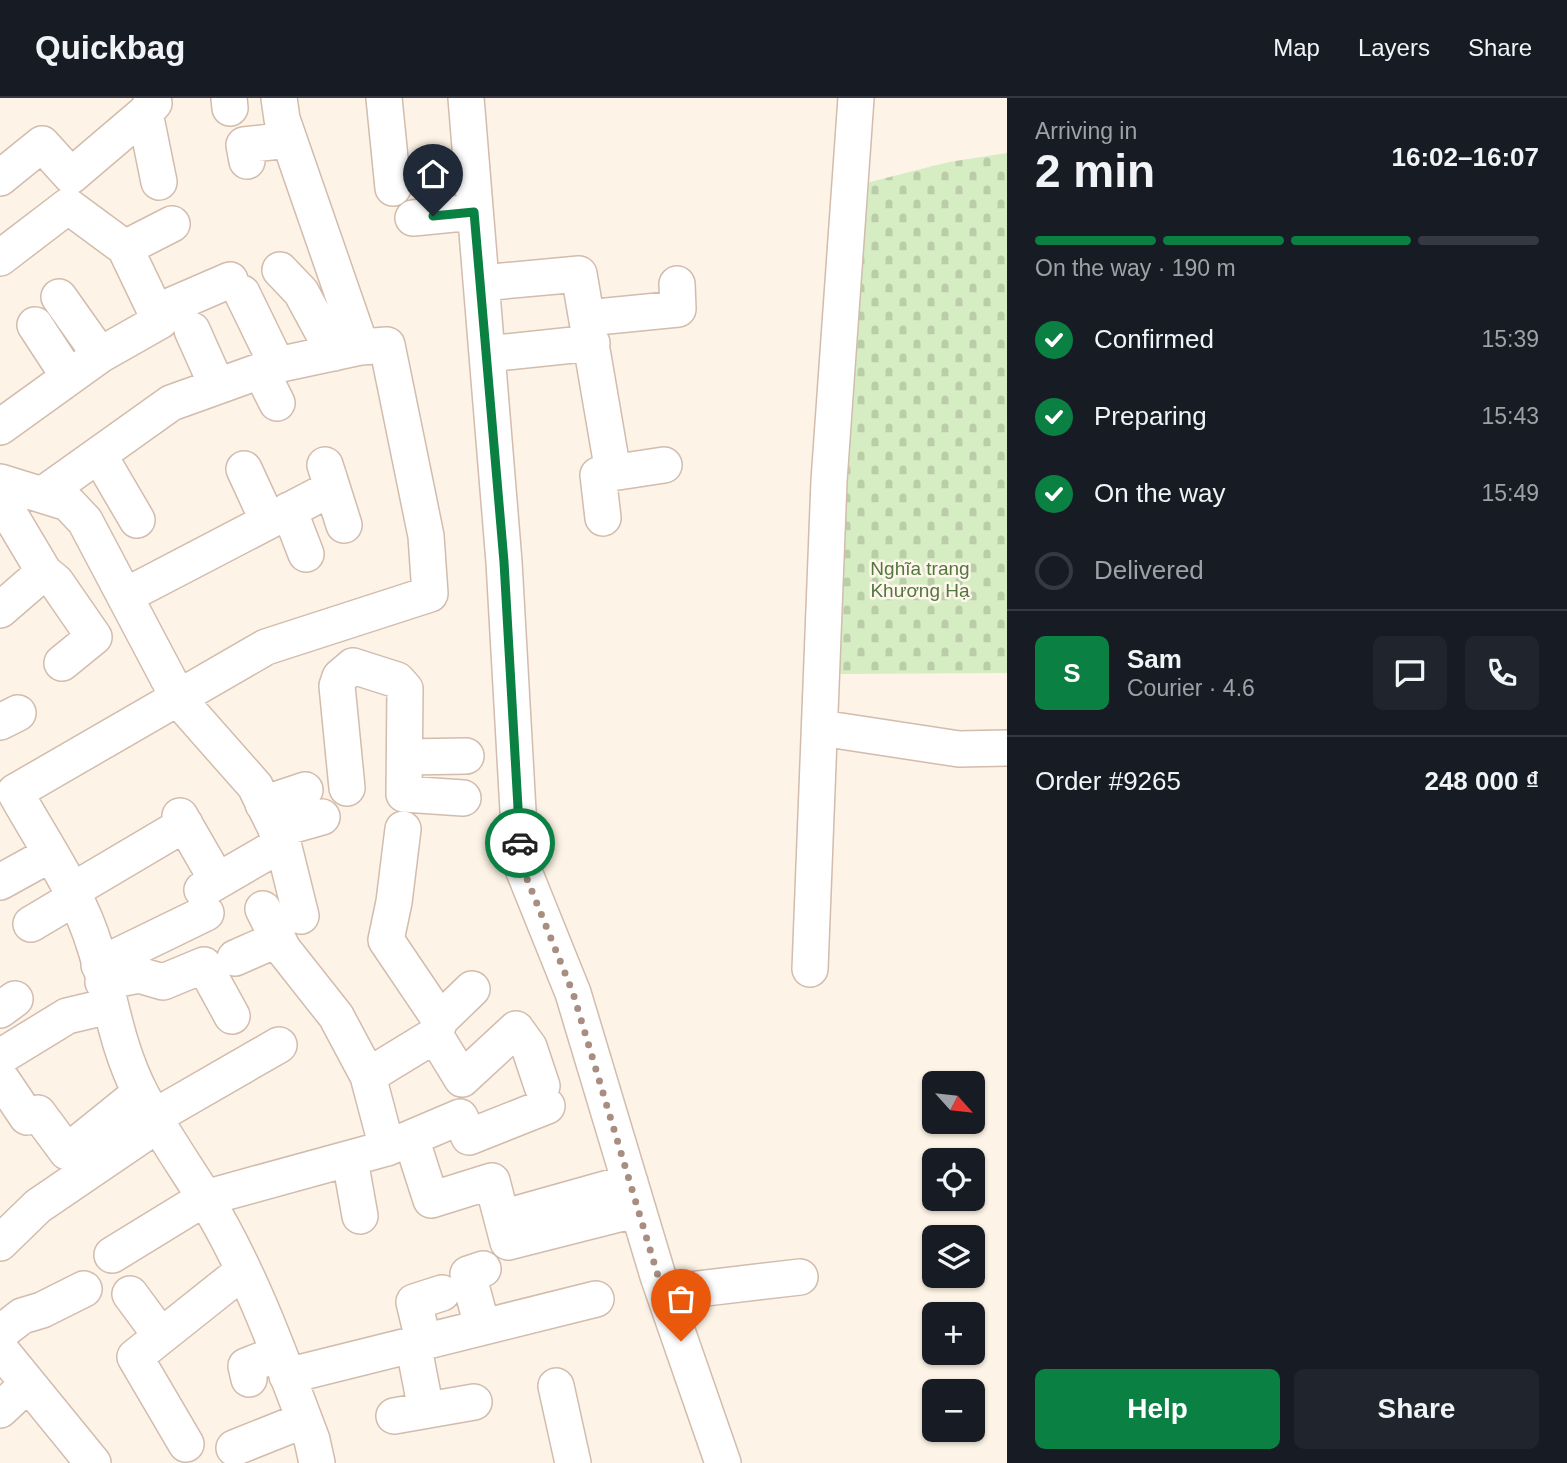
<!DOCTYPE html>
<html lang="en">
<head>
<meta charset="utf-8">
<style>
  body { margin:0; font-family:Helvetica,sans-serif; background:#20242c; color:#f1f3f6; height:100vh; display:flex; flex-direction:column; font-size:26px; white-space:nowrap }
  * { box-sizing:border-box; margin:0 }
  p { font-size:23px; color:#9ea1a6 }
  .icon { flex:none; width:38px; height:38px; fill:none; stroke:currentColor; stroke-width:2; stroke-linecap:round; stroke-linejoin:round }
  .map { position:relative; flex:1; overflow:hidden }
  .sheet { display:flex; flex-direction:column; background:#171b24; width:560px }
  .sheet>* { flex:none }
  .needle { width:46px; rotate:117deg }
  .controls { position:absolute; left:922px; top:973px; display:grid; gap:14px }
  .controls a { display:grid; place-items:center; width:63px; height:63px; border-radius:10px; background:#171b24; box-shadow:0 2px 5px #0004; font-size:35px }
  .pin { position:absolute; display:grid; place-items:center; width:60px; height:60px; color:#fff; margin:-72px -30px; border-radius:50% 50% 50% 0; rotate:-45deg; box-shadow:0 0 7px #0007 }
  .pin .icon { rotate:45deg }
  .courier { position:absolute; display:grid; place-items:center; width:70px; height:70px; margin:-35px; border:5px solid #0b8043; border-radius:50%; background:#fff; color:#222; box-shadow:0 2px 9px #0007 }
  .headline em { font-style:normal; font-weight:700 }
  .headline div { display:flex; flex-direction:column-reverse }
  .headline { display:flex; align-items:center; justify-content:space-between; height:119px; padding:0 28px }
  h1 { font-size:46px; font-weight:700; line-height:52px }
  .bar { display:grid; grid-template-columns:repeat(4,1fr); gap:10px 7px; align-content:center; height:84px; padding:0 28px }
  .bar i { height:9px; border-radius:5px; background:#363941 }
  .bar .active { background:#0b8043 }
  .bar p { grid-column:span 4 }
  .line { display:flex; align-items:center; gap:18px; padding:0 28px; border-top:2px solid #363941 }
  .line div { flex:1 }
  .round { display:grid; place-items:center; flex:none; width:74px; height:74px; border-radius:10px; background:#20242c }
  ol { padding:0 28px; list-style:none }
  li { display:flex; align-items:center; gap:21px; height:77px }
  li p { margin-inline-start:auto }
  li .icon { padding:7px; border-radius:50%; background:#0b8043; color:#fff; stroke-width:4 }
  li:last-child { color:#9ea1a6 }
  li i { width:38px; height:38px; border:4px solid #363941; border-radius:50% }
  .cta { display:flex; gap:14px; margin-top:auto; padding:14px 28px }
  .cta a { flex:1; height:80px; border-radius:10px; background:#0b8043; color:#fff; font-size:28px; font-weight:700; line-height:80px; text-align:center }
  .cta a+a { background:#20242c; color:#f1f3f6 }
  header { display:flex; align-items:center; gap:42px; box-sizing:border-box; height:98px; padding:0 35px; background:#171b24; border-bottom:2px solid #363941 }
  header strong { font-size:33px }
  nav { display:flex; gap:38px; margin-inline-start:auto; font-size:24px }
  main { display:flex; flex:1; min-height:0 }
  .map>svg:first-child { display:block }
  .cemetery { fill:url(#cemetery-stones) }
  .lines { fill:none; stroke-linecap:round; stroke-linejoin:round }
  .minor-casing { stroke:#d2bcad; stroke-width:38 }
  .minor { stroke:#fff; stroke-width:35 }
  .done { stroke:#a78e80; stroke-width:7; stroke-dasharray:0 12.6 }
  .route { stroke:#0b8043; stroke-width:9 }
  .labels { text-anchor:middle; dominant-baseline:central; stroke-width:5; stroke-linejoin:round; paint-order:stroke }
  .park-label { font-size:19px; fill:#52783d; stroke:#fff7ed }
</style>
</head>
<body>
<header>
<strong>Quickbag</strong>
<nav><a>Map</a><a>Layers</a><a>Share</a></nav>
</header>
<main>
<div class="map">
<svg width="1007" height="1365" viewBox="0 0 1007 1365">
  <defs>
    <pattern id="cemetery-stones" width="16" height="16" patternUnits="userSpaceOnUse" patternTransform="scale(1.75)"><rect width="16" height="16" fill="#d6ecc3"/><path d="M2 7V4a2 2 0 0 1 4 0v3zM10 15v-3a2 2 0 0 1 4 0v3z" fill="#bbcca9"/></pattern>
  </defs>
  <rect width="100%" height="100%" fill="#fdf3e6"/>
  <path class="cemetery" d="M1007,55v520l-179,1 34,-490 87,-22z"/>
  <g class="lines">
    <g class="minor-casing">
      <path id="minor" d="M229,0l1,10
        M384,0l9,90
        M466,0l38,464 17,302 52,129 85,283 65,187
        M145,15l14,69
        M247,63l-3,-16 45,-5
        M0,80l42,-34 29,32 74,-63 9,-10 -3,-5
        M413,120l61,-6
        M125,150l47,-24
        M0,160l68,-52 57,42 35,73 -60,34 -100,72
        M280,172l21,22 33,61
        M481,185l98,-9 34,198
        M242,195l35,72
        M59,199l41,58
        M156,214l74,-32
        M587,220l91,-9 -1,-25
        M35,227l34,52
        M192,232l25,56
        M487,256l105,-11
        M261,273l16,32
        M99,357l38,65
        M325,367l19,60
        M244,371l24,52
        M0,384l68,21 17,18 95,180 75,85 28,57 18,73
        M42,397l129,-92 106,-38 84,-18 -79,-228 -3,-21
        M0,400l44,74 -44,38
        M289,412l17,44
        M603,420l-5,-43 66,-10
        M44,474l12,10 38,55 -32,26
        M125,498l207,-108
        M353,568l44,14 8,9 -1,105 59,4
        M0,624l18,-9
        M821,630l138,21 48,-1
        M405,659l61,-1
        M347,690l-10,-102 3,-9 13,-11
        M263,706l42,-14
        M180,718l34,59
        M403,731l-9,73 -8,38 54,80
        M276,732l46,-13
        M0,784l49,-27
        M202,792l81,-47
        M70,794l115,-68
        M263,811l20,40 53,67 32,60 19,72
        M31,826l42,-25
        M235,860l43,-19
        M99,867l107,-52
        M810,871l19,-488 27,-383
        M103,884l36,-7 24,7 41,-17 28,51
        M0,912l15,-11
        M435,937l27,44 54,-50 13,18 13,39
        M0,959l67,-41 42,-10
        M368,978l67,-41 5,-15 32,-31
        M0,979l27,40
        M38,1015l29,39 73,-59
        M154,1019l125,-72
        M411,1040l20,62 61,-19 16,61 130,-33
        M350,1062l10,56
        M502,1120l128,-36
        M0,1145l38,-37 119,-81
        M112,1157l93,-57 182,-50 73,-31 9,20 78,-31
        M664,1195l136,-16
        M130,1196l31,42
        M482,1228l-14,-52 15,-5
        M0,1235l22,-17 20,-6 42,-21
        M423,1242l-9,-38 28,-9
        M413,1245l13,67
        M0,1251l93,114
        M287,1278l309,-77
        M249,1281l-3,-13 31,-12
        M556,1288l17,77
        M0,1312l28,-26
        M394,1318l80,-14
        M186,1346l-51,-87 108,-86
        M234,1350l70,-28
        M317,1365l-5,-23c-31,-82 -61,-167 -107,-242 -22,-35 -45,-68 -64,-104 -25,-48 -30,-96 -46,-147 -16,-54 -53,-106 -80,-155l251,-145 164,-53 -4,-58 -39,-191 -26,2"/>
    </g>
    <use href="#minor" class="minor"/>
  </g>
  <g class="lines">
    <path class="done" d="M520,745l1,21 52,129 85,283 23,65"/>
    <path class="route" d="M433,118l41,-4 30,350 16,281"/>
  </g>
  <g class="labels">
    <g class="park-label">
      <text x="920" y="470">Nghĩa trang<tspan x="920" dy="22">Khương Hạ</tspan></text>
    </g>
  </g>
</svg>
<div class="controls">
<a><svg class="needle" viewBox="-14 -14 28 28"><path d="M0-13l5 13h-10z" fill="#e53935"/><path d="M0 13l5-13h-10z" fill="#9ea1a6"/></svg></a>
<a><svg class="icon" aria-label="locate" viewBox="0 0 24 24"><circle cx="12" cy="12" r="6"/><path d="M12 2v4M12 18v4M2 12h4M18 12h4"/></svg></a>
<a><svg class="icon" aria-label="layers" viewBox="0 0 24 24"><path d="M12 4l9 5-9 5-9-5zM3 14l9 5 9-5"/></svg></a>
<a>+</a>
<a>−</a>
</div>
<div class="pin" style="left:681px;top:1243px;background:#ea580c"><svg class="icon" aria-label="bag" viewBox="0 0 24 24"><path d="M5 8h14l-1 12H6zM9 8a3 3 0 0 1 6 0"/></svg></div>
<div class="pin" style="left:433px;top:118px;background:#1f2937"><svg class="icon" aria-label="home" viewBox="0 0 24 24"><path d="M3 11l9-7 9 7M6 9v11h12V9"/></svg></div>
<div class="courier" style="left:520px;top:745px"><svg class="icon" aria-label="car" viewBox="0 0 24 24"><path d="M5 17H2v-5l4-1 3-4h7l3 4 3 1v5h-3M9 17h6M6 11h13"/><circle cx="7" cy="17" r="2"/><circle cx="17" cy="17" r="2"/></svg></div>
</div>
<section class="sheet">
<div class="headline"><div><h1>2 min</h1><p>Arriving in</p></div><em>16:02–16:07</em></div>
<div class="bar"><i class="active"></i><i class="active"></i><i class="active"></i><i></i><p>On the way · 190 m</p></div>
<ol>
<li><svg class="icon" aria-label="check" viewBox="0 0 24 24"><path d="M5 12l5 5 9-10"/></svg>Confirmed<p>15:39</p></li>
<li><svg class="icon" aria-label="check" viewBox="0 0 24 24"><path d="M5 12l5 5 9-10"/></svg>Preparing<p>15:43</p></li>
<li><svg class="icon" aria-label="check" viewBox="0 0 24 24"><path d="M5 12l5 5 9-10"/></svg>On the way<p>15:49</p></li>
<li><i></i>Delivered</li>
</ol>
<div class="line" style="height:126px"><b class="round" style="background:#0b8043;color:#fff">S</b><div><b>Sam</b><p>Courier · 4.6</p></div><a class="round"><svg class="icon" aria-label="chat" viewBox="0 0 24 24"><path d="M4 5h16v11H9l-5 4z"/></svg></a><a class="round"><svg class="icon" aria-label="phone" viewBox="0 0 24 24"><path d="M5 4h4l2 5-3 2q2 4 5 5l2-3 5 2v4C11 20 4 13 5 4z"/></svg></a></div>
<div class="line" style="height:91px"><div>Order #9265</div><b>248 000 ₫</b></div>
<div class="cta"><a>Help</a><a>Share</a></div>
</section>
</main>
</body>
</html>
